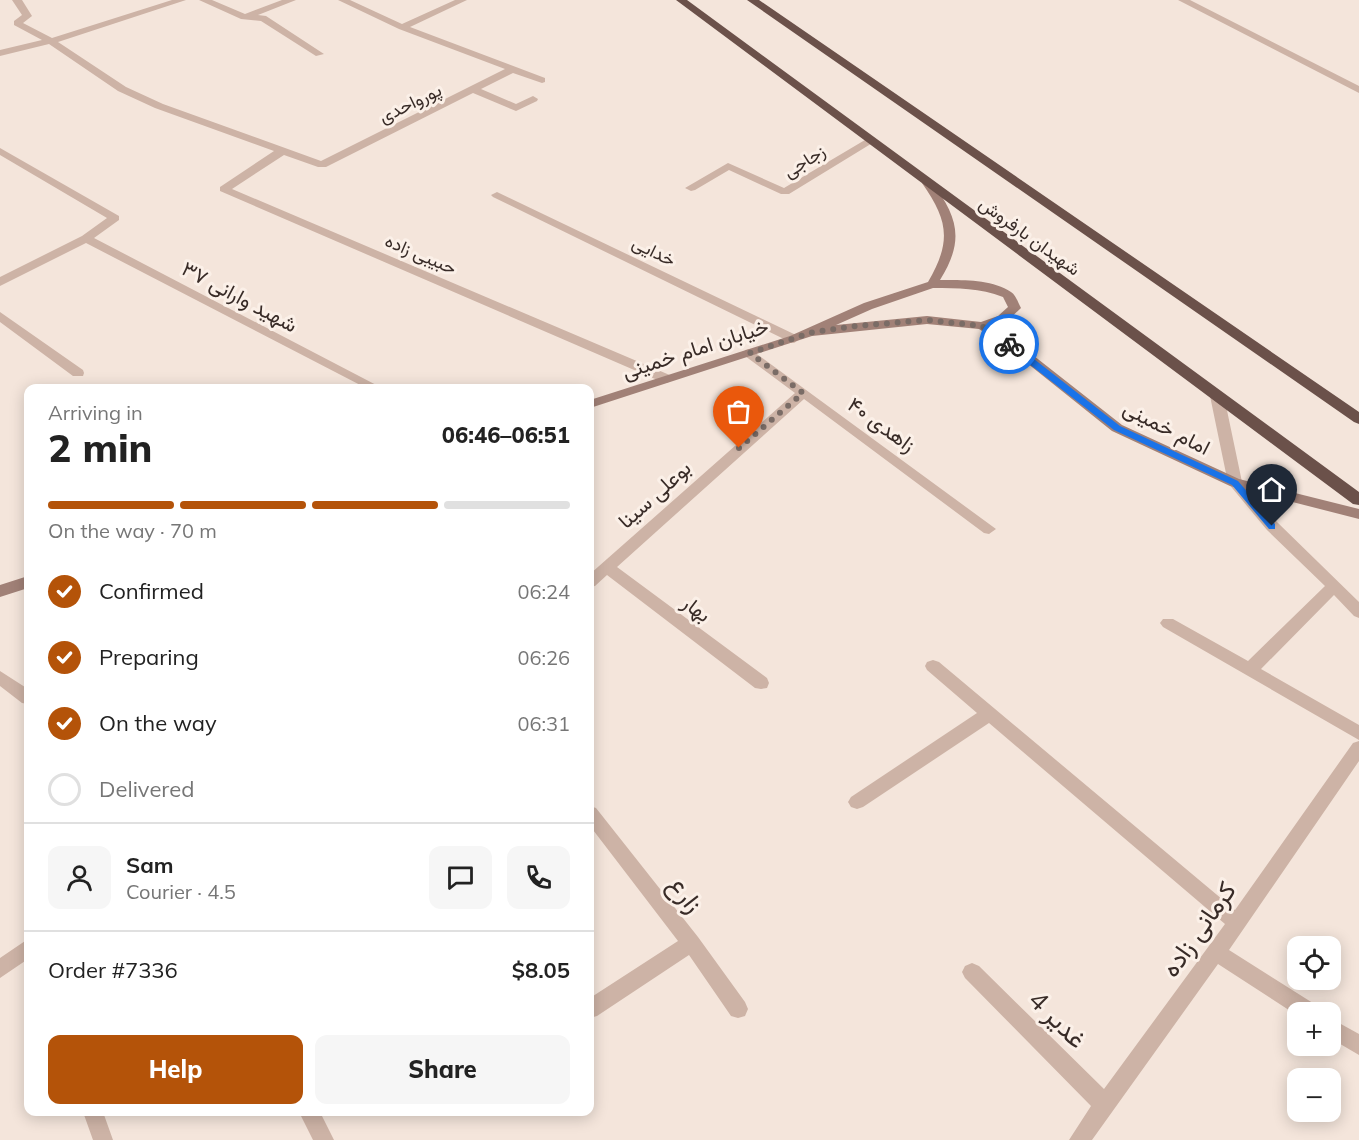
<!DOCTYPE html>
<html lang="en">
<head>
<meta charset="utf-8">
<style>
  body { margin:0; font-family:Mulish,Vazirmatn,sans-serif; background:#f6f6f6; color:#222; height:100vh; display:flex; flex-direction:column; font-size:22px; white-space:nowrap }
  * { box-sizing:border-box; margin:0 }
  p { font-size:20px; color:#767676 }
  .icon { flex:none; width:33px; height:33px; fill:none; stroke:currentColor; stroke-width:2; stroke-linecap:round; stroke-linejoin:round }
  .map { position:relative; flex:1; overflow:hidden }
  .panel { position:absolute; left:24px; top:384px; width:570px; height:732px; display:flex; flex-direction:column; background:#fff; border-radius:12px; box-shadow:0 3px 15px #0003 }
  .panel>* { flex:none }
  .fabs { position:absolute; left:1287px; top:936px; display:grid; gap:12px }
  .fabs a { display:grid; place-items:center; width:54px; height:54px; border-radius:12px; background:#fff; box-shadow:0 3px 15px #0003; font-size:30px }
  .pin { position:absolute; display:grid; place-items:center; width:51px; height:51px; color:#fff; margin:-62px -26px; border-radius:50% 50% 50% 0; rotate:-45deg; box-shadow:0 0 6px #0007 }
  .pin .icon { rotate:45deg }
  .courier { position:absolute; display:grid; place-items:center; width:60px; height:60px; margin:-30px; border:4px solid #1a73e8; border-radius:50%; background:#fff; color:#222; box-shadow:0 2px 8px #0007 }
  .overview em { font-style:normal; font-weight:800 }
  .overview div { display:flex; flex-direction:column-reverse }
  .overview { display:flex; align-items:center; justify-content:space-between; height:102px; padding:0 24px }
  h1 { font-size:39px; font-weight:800; line-height:45px }
  .bar { display:grid; grid-template-columns:repeat(4,1fr); gap:9px 6px; align-content:center; height:72px; padding:0 24px }
  .bar i { height:8px; border-radius:4px; background:#e0e0e0 }
  .bar .on { background:#b45309 }
  .bar p { grid-column:span 4 }
  .line { display:flex; align-items:center; gap:15px; padding:0 24px; border-top:2px solid #e0e0e0 }
  .line div { flex:1 }
  .round { display:grid; place-items:center; flex:none; width:63px; height:63px; border-radius:12px; background:#f6f6f6 }
  ol { padding:0 24px; list-style:none }
  li { display:flex; align-items:center; gap:18px; height:66px }
  li p { margin-inline-start:auto }
  li .icon { padding:6px; border-radius:50%; background:#b45309; color:#fff; stroke-width:4 }
  li:last-child { color:#767676 }
  li i { width:33px; height:33px; border:3px solid #e0e0e0; border-radius:50% }
  .button { display:flex; gap:12px; margin-top:auto; padding:12px 24px }
  .button a { flex:1; height:69px; border-radius:12px; background:#b45309; color:#fff; font-size:24px; font-weight:800; line-height:69px; text-align:center }
  .button a+a { background:#f6f6f6; color:#222 }
  .map>svg:first-child { display:block }
  .lines { fill:none; stroke-linecap:round; stroke-linejoin:round }
  .minor { fill:#cdb3a6; fill-rule:evenodd }
  .secondary { fill:#a18177; fill-rule:evenodd }
  .trunk { fill:#6b514a; fill-rule:evenodd }
  .route { fill:#1a73e8 }
  .done { stroke:#7a6c66; stroke-width:6; stroke-dasharray:0 10.8 }
  .labels { text-anchor:middle; dominant-baseline:central; stroke-width:6; stroke-linejoin:round; paint-order:stroke }
  .far-street-label { font-size:18px; fill:#382b27; stroke:#fbf0e8 }
  .street-label { font-size:21px; fill:#382b27; stroke:#fbf0e8 }
  .near-street-label { font-size:26px; fill:#382b27; stroke:#fbf0e8 }
</style>
</head>
<body>
<div class="map">
<svg width="1359" height="1140" viewBox="0 0 1359 1140">
  <rect width="100%" height="100%" fill="#f4e5db"/>
  <g class="lines">
    <path class="minor" d="M12,0h10l10,16 -9,7 29,15 120,-38h14l-128,42 68,45 37,17 158,57 184,-92 -106,-40 -61,-29h12l52,24 53,-24h12l-57,27 135,51v4l-3,1 -29,-10 -32,16 35,15 17,-8 5,3 -1,2 -21,10 -43,-18 -147,74h-8l-34,-12 -52,34 440,187 2,3 -7,4 -5,-1 -442,-191v-4l54,-36 -119,-43 -37,-17 -69,-47 -49,12v-6l42,-10 -28,-15v-4l8,-6z
      M199,0h13l33,14 37,-14h14l-38,15 8,1 58,38 -8,2 -55,-35 -20,-2z
      M1178,0h12l169,86v7z
      M870,137l4,1v4l-85,52h-8l-52,-24 -34,20 -4,1 -6,-3 43,-25 56,25z
      M0,148l119,68v4l-25,18 288,150h-16l-280,-145 -86,43v-9l82,-41 25,-18 -107,-63z
      M497,192l301,144 2,3 -6,4 -4,-1 -297,-145 -2,-2z
      M0,312l83,58 1,3 -1,3h-10l-73,-54z
      M750,349l246,180 -7,5 -5,-1 -180,-134 -187,168 150,111 2,5 -2,5 -6,1 -6,-1 -148,-113 -12,11 -5,1v-13l205,-181 -50,-37 -1,-3 1,-3z
      M1217,392l7,4 18,86 35,40 82,80v16l-5,-2 -20,-21 -73,74 98,56v15l-196,-113 -3,-4 3,-4h10l75,42 77,-75 -58,-56 -39,-47 -18,-87z
      M933,660l6,2 296,248 118,-167 6,-2v20l-130,189 87,55 3,7h-21v4l-80,-52 -126,176h-23l22,-34 -126,-128 -3,-6 3,-6 7,-3 7,3 125,123 121,-165 -236,-201 -126,84 -6,2 -6,-2 -3,-5 3,-5 126,-84 -50,-43 -2,-4 2,-4z
      M0,671l28,18v15l-6,-1 -22,-17z
      M590,806l6,2 102,129 47,65 3,7 -3,7 -7,2 -7,-2 -42,-61 -92,61 -7,2v-20l88,-57 -88,-115z
      M28,939v20l-28,19v-20z
      M1330,1018l29,16v21l-29,-17z
      M83,1112h20l10,28h-20z
      M299,1112h21l14,28h-21z"/>
    <path class="secondary" d="M927,180l4,1c27,36 34,59 9,99 22,0 52,-1 71,12 5,3 7,11 10,16l-15,14 -14,5 28,18 102,80 117,54 120,30v10l-129,-33 -118,-55 -100,-80 -33,-22 -52,-5 -115,12 -222,72v-8l200,-64 74,-33 64,-21c24,-41 20,-62 -6,-99zM933,288c25,0 47,0 70,9l5,10 -10,9 -17,6 -54,-6 -91,9 36,-16z
      M28,576v12l-28,9v-12z"/>
    <path class="trunk" d="M676,0h11l672,492v13l-6,-1z
      M747,0h12l600,412v12l-5,-2z"/>
  </g>
  <path class="route" d="M1006,342h6l108,84 118,55 37,43v5h-6l-37,-44 -118,-55 -108,-84z"/>
  <g class="lines">
    <path class="done" d="M739,448l64,-55 -53,-40 63,-21 43,-6 71,-6 55,6 27,18"/>
  </g>
  <g class="labels">
    <g class="far-street-label">
      <text transform="translate(410 103) rotate(-26)">پورواحدی</text>
      <text transform="translate(804 161) rotate(-32)">زجاجی</text>
      <text transform="translate(1030 236) rotate(36)">شهیدان بارفروش</text>
      <text transform="translate(654 251) rotate(26)">خدایی</text>
      <text transform="translate(421 254) rotate(23)">حبیبی زاده</text>
    </g>
    <g class="street-label">
      <text transform="translate(240 296) rotate(28)">شهید وارانی ۳۷</text>
      <text transform="translate(695 348) rotate(-18)">خیابان امام خمینی</text>
      <text transform="translate(882 424) rotate(36)">زاهدی ۴۰</text>
      <text transform="translate(1167 427) rotate(27)">امام خمینی</text>
      <text transform="translate(654 494) rotate(-42)">بوعلی سینا</text>
      <text transform="translate(697 608) rotate(37)">بهار</text>
    </g>
    <g class="near-street-label">
      <text transform="translate(686 894) rotate(52)">زارع</text>
      <text transform="translate(1198 929) rotate(-55)">کرمانی زاده</text>
      <text transform="translate(1058 1019) rotate(45)">غدیر 4</text>
    </g>
  </g>
</svg>
<div class="fabs">
<a><svg class="icon" aria-label="locate" viewBox="0 0 24 24"><circle cx="12" cy="12" r="6"/><path d="M12 2v4M12 18v4M2 12h4M18 12h4"/></svg></a>
<a>+</a>
<a>−</a>
</div>
<div class="pin" style="left:739px;top:448px;background:#ea580c"><svg class="icon" aria-label="bag" viewBox="0 0 24 24"><path d="M5 8h14l-1 12H6zM9 8a3 3 0 0 1 6 0"/></svg></div>
<div class="pin" style="left:1272px;top:526px;background:#1f2937"><svg class="icon" aria-label="home" viewBox="0 0 24 24"><path d="M3 11l9-7 9 7M6 9v11h12V9"/></svg></div>
<div class="courier" style="left:1009px;top:344px"><svg class="icon" aria-label="bike" viewBox="0 0 24 24"><circle cx="6" cy="16" r="4"/><circle cx="18" cy="16" r="4"/><path d="M6 16l4-8h5l3 8M10 8l3 8H6M13 5h3"/></svg></div>
<section class="panel">
<div class="overview"><div><h1>2 min</h1><p>Arriving in</p></div><em>06:46–06:51</em></div>
<div class="bar"><i class="on"></i><i class="on"></i><i class="on"></i><i></i><p>On the way · 70 m</p></div>
<ol>
<li><svg class="icon" aria-label="check" viewBox="0 0 24 24"><path d="M5 12l5 5 9-10"/></svg>Confirmed<p>06:24</p></li>
<li><svg class="icon" aria-label="check" viewBox="0 0 24 24"><path d="M5 12l5 5 9-10"/></svg>Preparing<p>06:26</p></li>
<li><svg class="icon" aria-label="check" viewBox="0 0 24 24"><path d="M5 12l5 5 9-10"/></svg>On the way<p>06:31</p></li>
<li><i></i>Delivered</li>
</ol>
<div class="line" style="height:108px"><a class="round"><svg class="icon" aria-label="person" viewBox="0 0 24 24"><circle cx="12" cy="8" r="4"/><path d="M4 21q1-7 8-7t8 7"/></svg></a><div><b>Sam</b><p>Courier · 4.5</p></div><a class="round"><svg class="icon" aria-label="chat" viewBox="0 0 24 24"><path d="M4 5h16v11H9l-5 4z"/></svg></a><a class="round"><svg class="icon" aria-label="phone" viewBox="0 0 24 24"><path d="M5 4h4l2 5-3 2q2 4 5 5l2-3 5 2v4C11 20 4 13 5 4z"/></svg></a></div>
<div class="line" style="height:78px"><div>Order #7336</div><b>$8.05</b></div>
<div class="button"><a>Help</a><a>Share</a></div>
</section>
</div>
</body>
</html>
